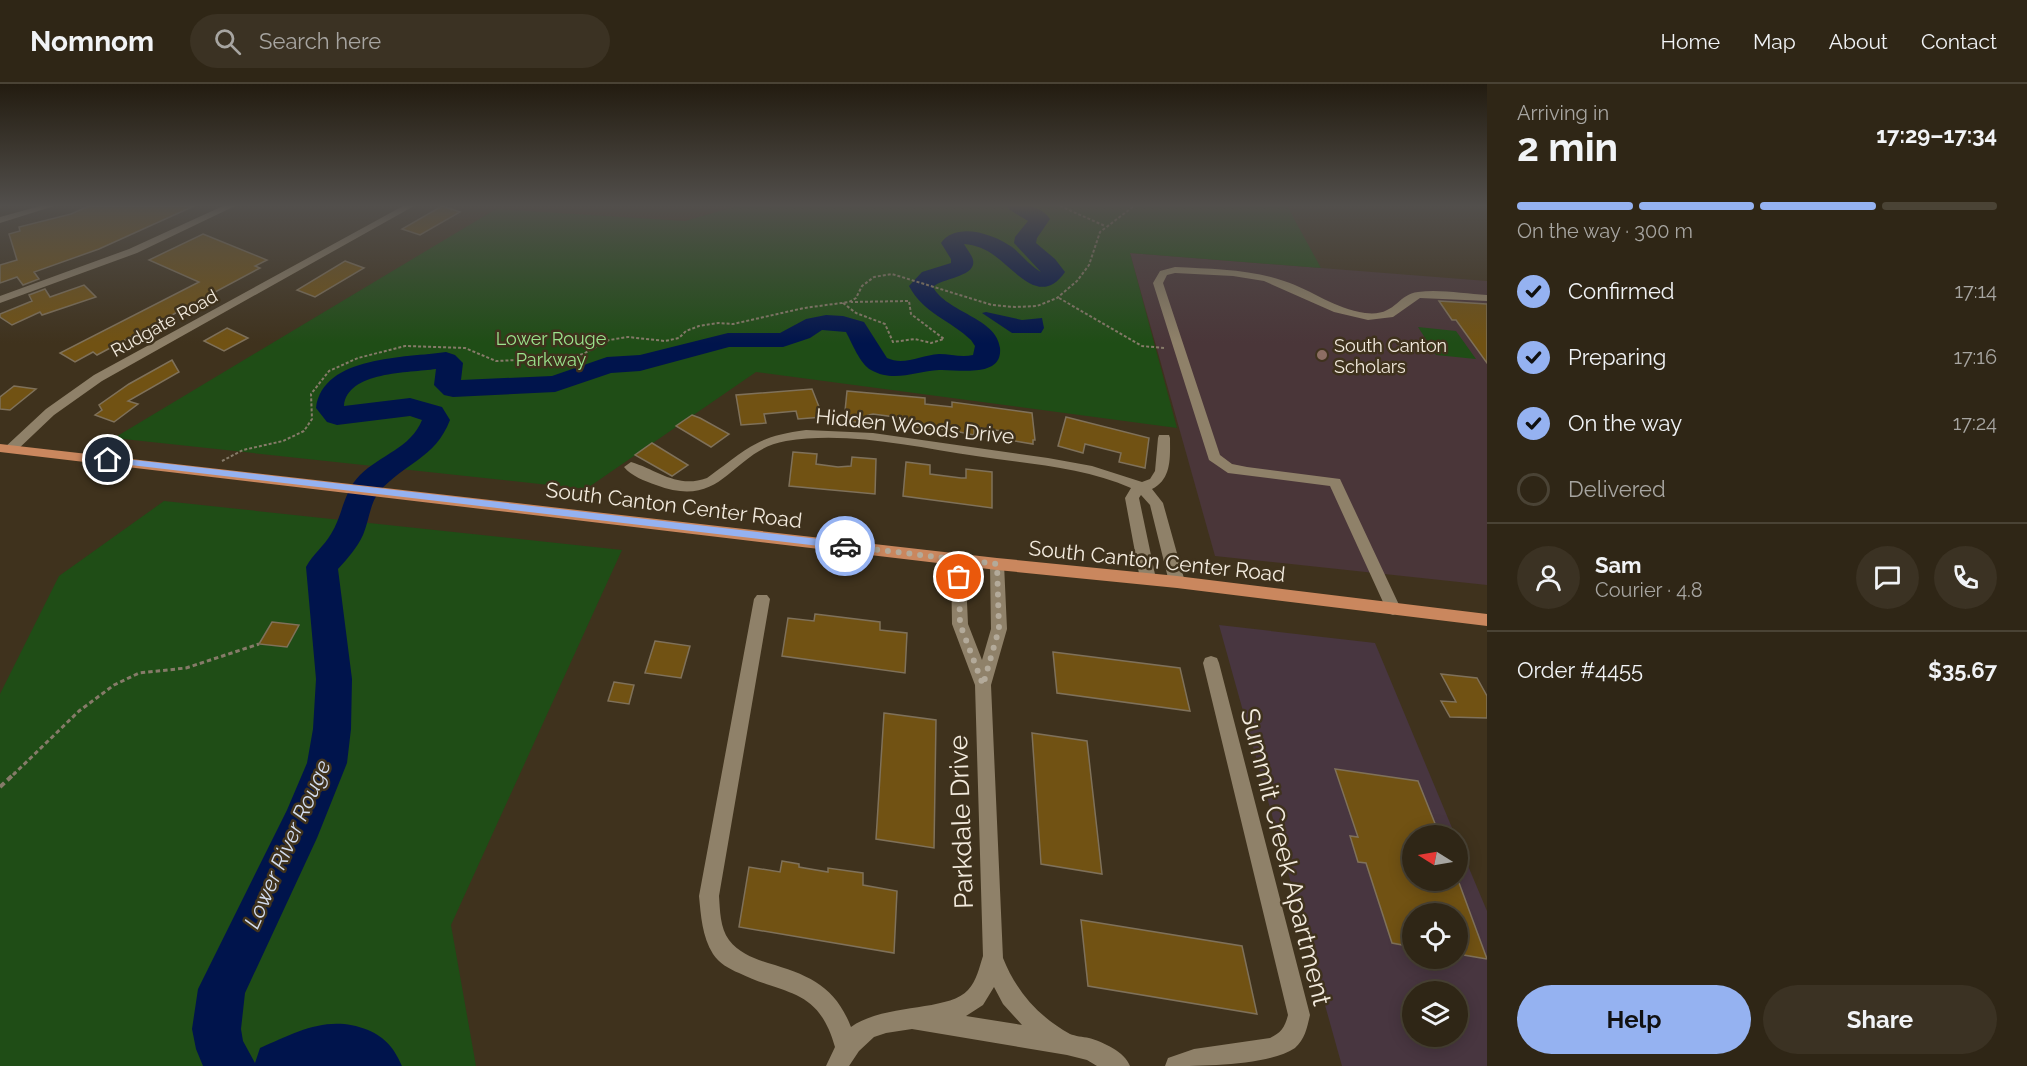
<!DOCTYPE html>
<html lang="en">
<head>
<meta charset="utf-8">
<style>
  body { margin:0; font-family:Raleway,sans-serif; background:#3b3223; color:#f1f3f6; height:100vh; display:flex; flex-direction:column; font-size:22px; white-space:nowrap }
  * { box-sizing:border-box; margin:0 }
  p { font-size:20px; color:#a7a5a1 }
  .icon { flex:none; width:33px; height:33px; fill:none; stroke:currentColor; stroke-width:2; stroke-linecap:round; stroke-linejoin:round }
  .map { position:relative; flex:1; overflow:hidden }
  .panel { display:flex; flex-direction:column; background:#2f2616; width:540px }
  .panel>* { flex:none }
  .needle { width:39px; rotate:281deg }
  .buttons { position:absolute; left:1402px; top:741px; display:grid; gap:12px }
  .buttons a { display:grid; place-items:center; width:66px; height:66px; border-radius:50%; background:#2f2616; box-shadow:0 3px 15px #0003,0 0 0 2px #4a4335; font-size:30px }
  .pin { position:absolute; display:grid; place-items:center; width:51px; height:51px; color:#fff; margin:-26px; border:3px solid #fff; border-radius:50%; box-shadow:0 2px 6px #0007 }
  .courier { position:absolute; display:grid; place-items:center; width:60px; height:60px; margin:-30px; border:4px solid #95b2f1; border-radius:50%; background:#fff; color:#222; box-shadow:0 2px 8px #0007 }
  .overview em { font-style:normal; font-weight:700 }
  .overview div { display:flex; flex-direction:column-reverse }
  .overview { display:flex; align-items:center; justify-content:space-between; height:102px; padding:0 30px }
  h1 { font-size:39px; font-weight:700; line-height:45px }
  .bar { display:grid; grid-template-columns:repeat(4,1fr); gap:9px 6px; align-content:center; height:72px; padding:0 30px }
  .bar i { height:8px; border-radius:4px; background:#4a4335 }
  .bar .on { background:#95b2f1 }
  .bar p { grid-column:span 4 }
  .line { display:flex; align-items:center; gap:15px; padding:0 30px; border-top:2px solid #4a4335 }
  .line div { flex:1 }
  .round { display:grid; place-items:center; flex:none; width:63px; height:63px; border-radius:32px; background:#3b3223 }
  ol { padding:0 30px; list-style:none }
  li { display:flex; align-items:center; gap:18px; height:66px }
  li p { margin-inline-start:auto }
  li .icon { padding:6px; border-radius:50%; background:#95b2f1; color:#111; stroke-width:4 }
  li:last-child { color:#a7a5a1 }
  li i { width:33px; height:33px; border:3px solid #4a4335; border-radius:50% }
  .primary-button { display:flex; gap:12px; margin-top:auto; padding:12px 30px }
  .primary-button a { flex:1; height:69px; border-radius:36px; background:#95b2f1; color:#111; font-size:24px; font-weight:700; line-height:69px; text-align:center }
  .primary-button a+a { background:#3b3223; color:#f1f3f6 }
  header { display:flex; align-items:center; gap:36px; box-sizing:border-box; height:84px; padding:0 30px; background:#2f2616; border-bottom:2px solid #4a4335 }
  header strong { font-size:28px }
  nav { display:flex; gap:33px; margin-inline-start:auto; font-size:21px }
  .search { width:420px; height:54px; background:#3b3223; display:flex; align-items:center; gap:15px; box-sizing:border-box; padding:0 21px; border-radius:33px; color:#a7a5a1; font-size:22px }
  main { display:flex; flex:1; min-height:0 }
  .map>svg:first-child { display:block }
  .commercial { fill:#483640; fill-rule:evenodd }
  .education { fill:#4a3639 }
  .green { fill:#1f4d16 }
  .water { fill:#00144c }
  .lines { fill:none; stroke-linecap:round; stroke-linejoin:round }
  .river { fill:#00144c; fill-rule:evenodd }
  .building { fill:#715213; stroke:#7f715a; stroke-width:1.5 }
  .path-far2 { stroke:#867b69; stroke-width:2; stroke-dasharray:3 2; stroke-linecap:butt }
  .path-far1 { stroke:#867b69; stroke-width:3; stroke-dasharray:4.5 3; stroke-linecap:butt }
  .path { stroke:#867b69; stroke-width:4; stroke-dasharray:6 4; stroke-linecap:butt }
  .minor { fill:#8f8169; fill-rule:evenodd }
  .major { fill:#ca875e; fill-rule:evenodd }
  .route { fill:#95b2f1 }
  .done { stroke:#b3aa9a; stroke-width:6; stroke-dasharray:0 10.8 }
  .education-dot { fill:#8d6e63; stroke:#3f321d; stroke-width:2 }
  .labels { text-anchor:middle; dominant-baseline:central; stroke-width:5; stroke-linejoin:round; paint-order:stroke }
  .far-street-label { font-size:18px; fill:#f2eadd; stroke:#3f321d }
  .far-park-label { font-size:18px; fill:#9be48d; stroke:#3f321d }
  .far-poi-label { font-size:18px; fill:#f2eadd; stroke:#3f321d; text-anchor:start }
  .street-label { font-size:21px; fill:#f2eadd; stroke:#3f321d }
  .water-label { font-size:22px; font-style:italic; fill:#d2dcef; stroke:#3f321d }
  .near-street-label { font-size:26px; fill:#f2eadd; stroke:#3f321d }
</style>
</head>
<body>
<header>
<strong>Nomnom</strong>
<div class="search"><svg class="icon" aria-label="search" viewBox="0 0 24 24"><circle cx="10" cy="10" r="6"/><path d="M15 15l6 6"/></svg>Search here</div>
<nav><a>Home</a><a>Map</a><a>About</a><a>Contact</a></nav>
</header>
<main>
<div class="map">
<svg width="1487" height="982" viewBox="0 0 1487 982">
  <rect width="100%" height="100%" fill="#3f321d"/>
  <path class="commercial" d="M1219,541l156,18 80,192 -42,1v44h45v-38l29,69v155h-145zM1413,830h45v44h-45zM1413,908h45v44h-45z"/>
  <path class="education" d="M1130,169l357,28v304l-272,-29z"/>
  <path class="green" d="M737,122h550l34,62 -191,-15 47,175 -421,-56 -170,117 -472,-51 382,-229 189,12z
    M1418,243l38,4 20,28 -40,-4z
    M164,417l458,49 -171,375 25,141h-476v-372l59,-118z"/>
  <path class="water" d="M986,228l36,8 20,-2 2,10 -3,5h-29l-30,-20z"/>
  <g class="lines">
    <path class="river" d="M1007,122c15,-1 33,-2 43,13l-13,19 -1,5 19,16 10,13c-24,35 -49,-1 -70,-16 -9,-7 -19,-11 -31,-12 2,4 8,11 9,16 4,17 -31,18 -40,27 13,25 64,31 67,61 3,31 -43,21 -61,22 -23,1 -45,13 -68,0 -11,-6 -19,-27 -25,-38l-24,-2 -12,8 -27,9h-54l-89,24 -29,2 -56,19 -102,5 -9,-2 -10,-10 2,-16c-27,4 -89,2 -92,37l66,-8 32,9 8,13c-15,39 -46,43 -71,72 -9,11 -10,29 -16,43 -6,13 -15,23 -25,34l14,110 -1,50 -4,34 -30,75 -72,155 -4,36 2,12 12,22 5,-15c37,-16 68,-34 108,-18 18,8 26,18 34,36h-199l-7,-17 -4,-20 6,-40 89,-179 20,-47 6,-34 3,-50 -10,-112c7,-13 18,-21 25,-33 12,-19 12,-42 29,-59 20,-20 51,-27 62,-55l-12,-4 -73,9 -10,-3 -11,-14c7,-53 90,-50 130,-56l9,3 8,8 -2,17 91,-4 55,-19 33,-2 88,-22h52l26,-14 20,-4 17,1 21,6 23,36c17,8 34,-3 52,-4 12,0 23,4 34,1l2,-9 -4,-6c-21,-20 -48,-27 -62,-54l13,-14 29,-9v-4l-10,-16c15,-22 53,-9 71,4 10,8 18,19 29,25l-27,-29 1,-6 13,-16 -18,-11z"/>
  </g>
  <path class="building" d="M89,122h105l-95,43 -65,23 5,7 -16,6 -6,-8 -17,6v-18l17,-5 -8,-26 11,-3 -1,-4 52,-13z
    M442,122l18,6 -40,23 -18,-6z
    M203,150l64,26 -12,6 5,2 -163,87 -4,-3 -18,10 -15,-9 139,-71 -50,-22z
    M345,177l19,7 -49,29 -18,-7z
    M84,201l12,12 -54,18 -2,-3 -28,13 -12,-8v-3l32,-13 -3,-6 16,-6 5,8z
    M1439,217l48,3v59l-31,-43h-4z
    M227,244l21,10 -24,13 -20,-10z
    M172,276l7,12 -51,29 10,3 -24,18 -19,-7 7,-5 -3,-5 30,-21z
    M14,302l22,3 -26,21 -10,-1v-12z
    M812,305l11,28 -25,2 -2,-8 -32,3 2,9 -25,2 -5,-30z
    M847,307l78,7v6l27,3v-5l80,11 3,27h-2v4l-24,-4v-8l-35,-5v8l-24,-5 -49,-4 1,-8 -29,-4 -5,1v8l-24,-2z
    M692,331l8,3 29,16 -18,13 -35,-21z
    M1066,333l83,21 -4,30 -26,-6 2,-9 -36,-9 -2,9 -25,-7z
    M652,359l36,22 -16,11 -37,-21z
    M793,368l24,2 -1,10 22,3 13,-1 1,-9 24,2 -1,35 -86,-8z
    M906,378l24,3v9l31,4h5v-9l26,3v36l-89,-12z
    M815,530l65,8v8l27,3 -2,40 -123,-17 6,-38 26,3z
    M272,538l27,3 -12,22 -28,-3z
    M655,557l35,5 -9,32 -36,-5z
    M1053,568l127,16 10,43 -133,-18z
    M1441,590l36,4 10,18v22l-37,-1 -9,-16 15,1z
    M614,598l20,3 -5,19 -21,-3z
    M884,629l52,7 -2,128 -58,-9z
    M1032,649l55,8 15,133 -61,-10z
    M1335,685l83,12 22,55h-27v44h45l29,79 -29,-5v-40h-45v33l-21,-4 -26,-80 -8,-1 -8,-26 8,1z
    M782,777l17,3v3l29,5v-4l35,5v12l34,6 -3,62 -155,-26 10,-60 31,5z
    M1081,836l161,26 15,68 -169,-28z"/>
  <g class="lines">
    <path class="path-far2" d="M1060,122l45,20
      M1059,214l83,48 22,2
      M843,219l13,10 29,11 8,18 22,-3 16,4 13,-4 -33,-25 -2,-13 -58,1
      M222,377l21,-11 40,-9 21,-10 8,-12 -1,-25 18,-23 29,-13 47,-12 60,2 31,13 68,-3 19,-4 26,-14 19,-3 37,4 14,-3 7,-7 13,-5 19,-3 15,1 71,-16 45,-6 7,-4 6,-12 12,-9 18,-3 100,31 23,2 22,-1 20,-8 20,-17 12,-16 11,-33 34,-26"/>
    <path class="path-far1" d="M13,691l66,-64 35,-26 25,-12 47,-5 73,-24"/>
    <path class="path" d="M0,703l15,-14"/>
    <path class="minor" d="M40,122h14l-54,17v-6z
      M223,122h12l-98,47 -137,50v-7l129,-47z
      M403,122h11l-312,175 -48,34 -39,37 -5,1 -7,-4 43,-40 48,-34z
      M1175,183c37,2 74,2 109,14 28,9 51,28 81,32 31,4 32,-19 53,-21 22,-3 47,2 69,3v6l-67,-3 -27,19 -25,3 -34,-8 -70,-31 -31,-5 -58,-3 -8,2 -4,8 57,172 12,9 15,3 93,12 61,130 -3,4 -5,2 -5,-2 -58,-127 -102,-13 -19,-13 -56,-177 7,-12z
      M806,346l67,3 175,25 44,8 50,16 8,-3 5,-8 3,-33 1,-3h10l1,3c0,19 2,41 -18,51l11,14 22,79 -3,4h-10l-3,-4 -19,-77 -9,-10 -2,3 17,81 -3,4h-10l-3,-4 -15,-81 6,-10c-48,-21 -104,-24 -155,-32 -62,-9 -128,-25 -190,-15 -55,9 -61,70 -130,44 -11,-4 -25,-9 -32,-18l7,-5c27,8 46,27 76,16 39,-28 49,-42 99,-48z
      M958,469l5,2 2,4 3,65 14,36 9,-31 -1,-65 2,-4h10l2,4 3,65 -16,56 12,273c13,33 36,59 67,76 5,2 13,3 19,4 14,4 36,14 41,28h-33l-10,-6 -20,-5 -155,-26 -26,4 -12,4 -15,14 -10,15h-23l9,-19c-17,-60 -49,-51 -96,-74 -10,-4 -20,-10 -26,-19 -11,-18 -12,-38 -14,-58l55,-297 3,-4h10l3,4 -51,297c1,14 1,32 10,44 10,13 24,18 39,23 41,12 67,23 83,64 33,-24 97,-15 117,-37 9,-10 11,-22 15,-34l-8,-271 -23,-61 -1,-65 2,-4zM994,903l9,17 19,21 -56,-9 17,-11z
      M1211,572l6,2 2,5 91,352c-3,13 -5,24 -15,33 -27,18 -95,18 -130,18l3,-8 26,-9 76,-11c11,-5 15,-11 18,-23l-85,-352 2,-5z"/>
    <path class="major" d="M0,360l997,114 180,18 310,38v12l-310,-38 -180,-18 -997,-118z"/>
  </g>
  <linearGradient id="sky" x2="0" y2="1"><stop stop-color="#231c10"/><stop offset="0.47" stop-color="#524f4c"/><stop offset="1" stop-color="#524f4c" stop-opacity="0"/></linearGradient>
  <rect width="1487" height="259" fill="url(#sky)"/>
  <path class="route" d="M108,373l737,85 5,4 -5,3 -740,-87v-4z"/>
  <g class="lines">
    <path class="done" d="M845,462l152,18 2,65 -16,56 -23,-61 -1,-47"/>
  </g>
  <circle class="education-dot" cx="1322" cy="271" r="6"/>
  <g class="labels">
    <g class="far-street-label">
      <text transform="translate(164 239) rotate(-29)">Rudgate Road</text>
    </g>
    <g class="far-park-label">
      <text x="551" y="254">Lower Rouge<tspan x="551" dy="21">Parkway</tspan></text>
    </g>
    <g class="far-poi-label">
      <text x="1334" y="261">South Canton<tspan x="1334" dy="21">Scholars</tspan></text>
    </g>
    <g class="street-label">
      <text transform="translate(915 342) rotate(6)">Hidden Woods Drive</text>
      <text transform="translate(674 421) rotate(7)">South Canton Center Road</text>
      <text transform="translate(1157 477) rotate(6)">South Canton Center Road</text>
    </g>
    <g class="water-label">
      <text transform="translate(287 760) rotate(-66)">Lower River Rouge</text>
    </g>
    <g class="near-street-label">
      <text transform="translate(961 738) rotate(-92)">Parkdale Drive</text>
      <text transform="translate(1286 773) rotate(76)">Summit Creek Apartment</text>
    </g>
  </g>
</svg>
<div class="buttons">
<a><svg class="needle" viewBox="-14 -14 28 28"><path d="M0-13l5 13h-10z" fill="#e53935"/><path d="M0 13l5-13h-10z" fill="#a7a5a1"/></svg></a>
<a><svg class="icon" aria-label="locate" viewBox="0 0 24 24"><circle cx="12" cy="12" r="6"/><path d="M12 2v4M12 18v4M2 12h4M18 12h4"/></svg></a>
<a><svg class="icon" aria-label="layers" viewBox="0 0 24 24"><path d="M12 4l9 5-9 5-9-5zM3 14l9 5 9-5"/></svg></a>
</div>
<div class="pin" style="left:959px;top:493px;background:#ea580c"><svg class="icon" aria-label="bag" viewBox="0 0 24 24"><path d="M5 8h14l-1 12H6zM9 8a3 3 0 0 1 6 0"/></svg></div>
<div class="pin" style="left:108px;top:376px;background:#1f2937"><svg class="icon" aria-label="home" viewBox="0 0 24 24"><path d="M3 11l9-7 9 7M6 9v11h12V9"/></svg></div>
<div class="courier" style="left:845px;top:462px"><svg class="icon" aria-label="car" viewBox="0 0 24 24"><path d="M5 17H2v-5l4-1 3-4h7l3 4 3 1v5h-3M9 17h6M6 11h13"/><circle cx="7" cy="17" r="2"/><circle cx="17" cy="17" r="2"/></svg></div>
</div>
<section class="panel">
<div class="overview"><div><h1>2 min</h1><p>Arriving in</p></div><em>17:29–17:34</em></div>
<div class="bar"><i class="on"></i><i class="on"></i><i class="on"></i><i></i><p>On the way · 300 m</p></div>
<ol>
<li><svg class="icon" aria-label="check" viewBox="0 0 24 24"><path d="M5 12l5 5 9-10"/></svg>Confirmed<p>17:14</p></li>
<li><svg class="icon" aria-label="check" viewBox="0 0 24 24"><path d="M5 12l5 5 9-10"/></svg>Preparing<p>17:16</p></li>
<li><svg class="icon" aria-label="check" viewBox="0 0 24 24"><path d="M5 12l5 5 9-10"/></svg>On the way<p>17:24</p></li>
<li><i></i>Delivered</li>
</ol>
<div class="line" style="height:108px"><a class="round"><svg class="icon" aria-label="person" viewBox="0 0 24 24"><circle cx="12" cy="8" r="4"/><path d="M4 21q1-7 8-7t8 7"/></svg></a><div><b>Sam</b><p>Courier · 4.8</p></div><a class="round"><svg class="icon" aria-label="chat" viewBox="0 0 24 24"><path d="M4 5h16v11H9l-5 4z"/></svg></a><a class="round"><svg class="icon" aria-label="phone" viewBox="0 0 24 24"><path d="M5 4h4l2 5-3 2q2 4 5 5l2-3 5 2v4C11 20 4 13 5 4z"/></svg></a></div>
<div class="line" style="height:78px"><div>Order #4455</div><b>$35.67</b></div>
<div class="primary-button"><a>Help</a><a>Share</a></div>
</section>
</main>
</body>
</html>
